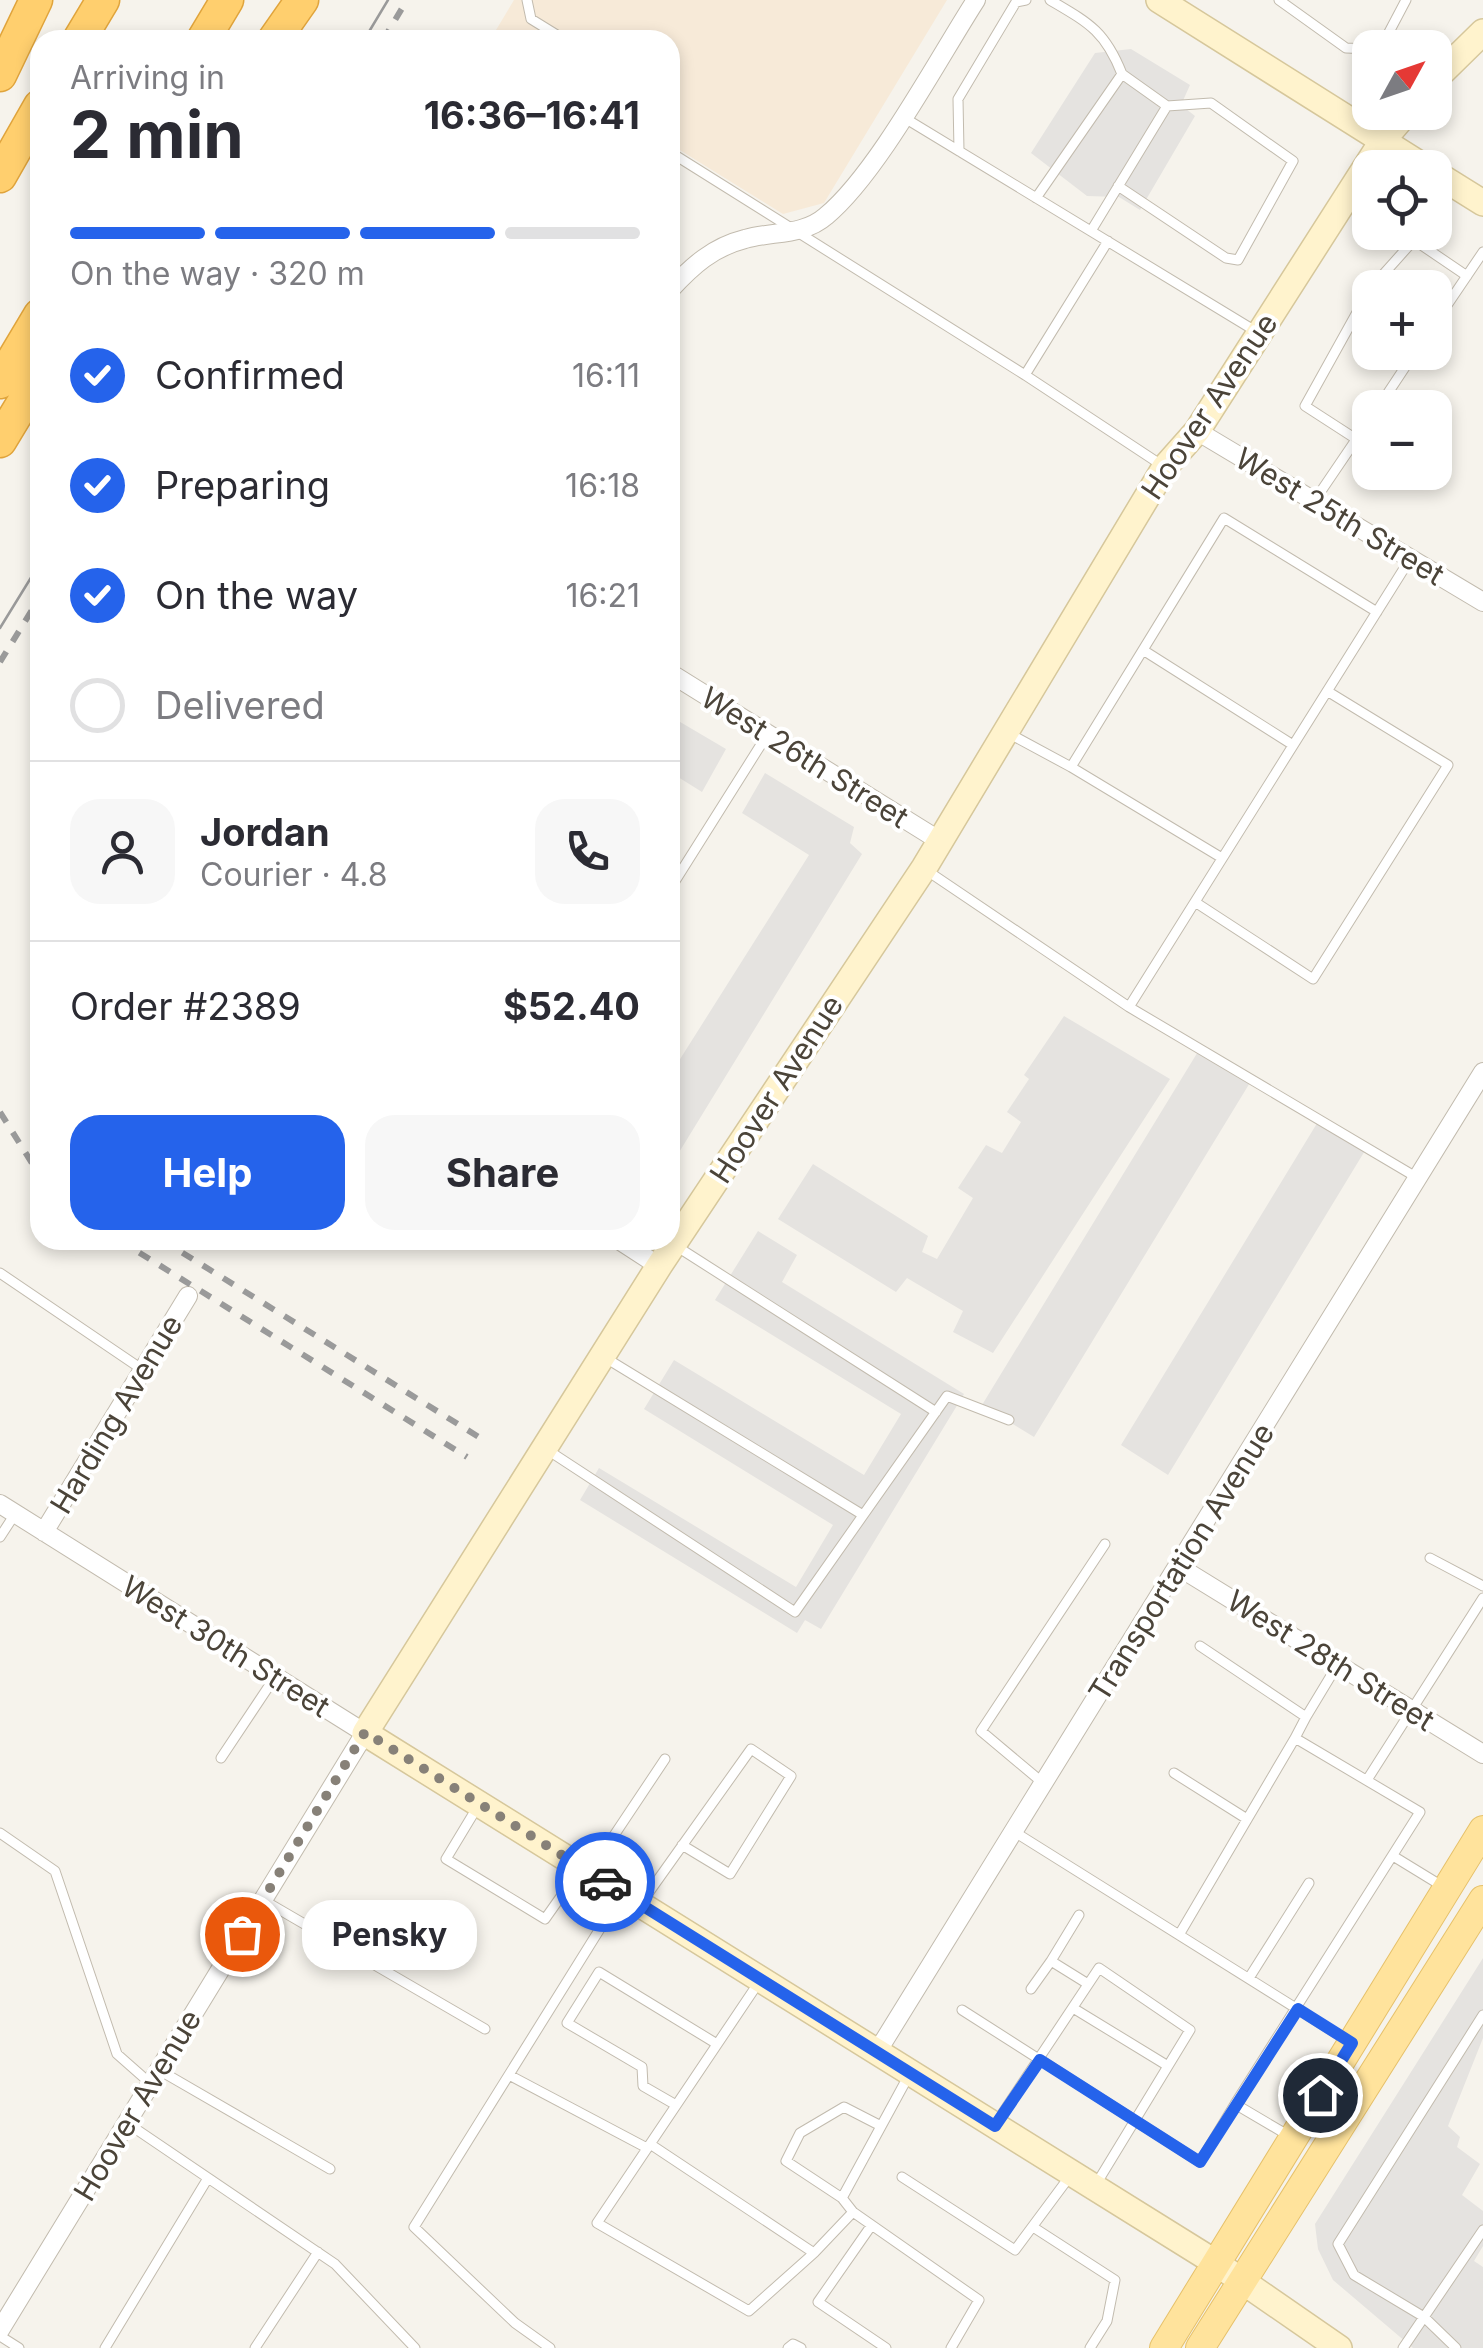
<!DOCTYPE html>
<html lang="en">
<head>
<meta charset="utf-8">
<style>
  body { margin:0; font-family:Inter,sans-serif; background:#f7f7f7; color:#2b2b33; height:100vh; display:flex; flex-direction:column; font-size:38px; white-space:nowrap }
  * { box-sizing:border-box; margin:0 }
  p { font-size:32px; color:#7c7c81 }
  .icon { flex:none; width:55px; height:55px; fill:none; stroke:currentColor; stroke-width:2; stroke-linecap:round; stroke-linejoin:round }
  .map { position:relative; flex:1; overflow:hidden }
  .drawer { position:absolute; left:30px; top:30px; width:650px; height:1220px; display:flex; flex-direction:column; background:#fff; border-radius:30px; box-shadow:0 5px 15px #0003 }
  .drawer>* { flex:none }
  .needle { width:65px; rotate:50deg }
  .tools { position:absolute; left:1352px; top:30px; display:grid; gap:20px }
  .tools a { display:grid; place-items:center; width:100px; height:100px; border-radius:20px; background:#fff; box-shadow:0 5px 15px #0003; font-size:50px }
  .pin { position:absolute; display:grid; place-items:center; width:85px; height:85px; color:#fff; margin:-42px; border:5px solid #fff; border-radius:50%; box-shadow:0 2px 10px #0007 }
  .courier { position:absolute; display:grid; place-items:center; width:100px; height:100px; margin:-50px; border:8px solid #2563eb; border-radius:50%; background:#fff; color:#222; box-shadow:0 2px 12px #0007 }
  .bubble { position:absolute; height:70px; border-radius:30px; background:#fff; box-shadow:0 5px 15px #0003; font-size:32px; font-weight:700; line-height:70px; text-align:center }
  .overview em { font-style:normal; font-weight:700 }
  .overview div { display:flex; flex-direction:column-reverse }
  .overview { display:flex; align-items:center; justify-content:space-between; height:170px; padding:0 40px }
  h1 { font-size:65px; font-weight:700; line-height:75px }
  .bar { display:grid; grid-template-columns:repeat(4,1fr); gap:15px 10px; align-content:center; height:120px; padding:0 40px }
  .bar i { height:12px; border-radius:8px; background:#e1e1e2 }
  .bar .selected { background:#2563eb }
  .bar p { grid-column:span 4 }
  .line { display:flex; align-items:center; gap:25px; padding:0 40px; border-top:2px solid #e1e1e2 }
  .line div { flex:1 }
  .round { display:grid; place-items:center; flex:none; width:105px; height:105px; border-radius:30px; background:#f7f7f7 }
  ol { padding:0 40px; list-style:none }
  li { display:flex; align-items:center; gap:30px; height:110px }
  li p { margin-inline-start:auto }
  li .icon { padding:10px; border-radius:50%; background:#2563eb; color:#fff; stroke-width:4 }
  li:last-child { color:#7c7c81 }
  li i { width:55px; height:55px; border:5px solid #e1e1e2; border-radius:50% }
  .button { display:flex; gap:20px; margin-top:auto; padding:20px 40px }
  .button a { flex:1; height:115px; border-radius:30px; background:#2563eb; color:#fff; font-size:40px; font-weight:700; line-height:115px; text-align:center }
  .button a+a { background:#f7f7f7; color:#2b2b33 }
  .map>svg:first-child { display:block }
  .commercial { fill:#f7ead8 }
  .parking { fill:#e5e3e0 }
  .lines { fill:none; stroke-linecap:round; stroke-linejoin:round }
  .lane-casing { stroke:#c2bbae; stroke-width:11 }
  .street-casing { stroke:#c2bbae; stroke-width:20 }
  .secondary-casing { stroke:#d6c79b; stroke-width:28 }
  .primary-casing { stroke:#e6c16a; stroke-width:30 }
  .highway-casing { stroke:#e0a43c; stroke-width:35 }
  .lane { stroke:#fff; stroke-width:9 }
  .street { stroke:#fff; stroke-width:18 }
  .secondary { stroke:#fff3cd; stroke-width:25 }
  .primary { stroke:#ffe39c; stroke-width:28 }
  .highway { stroke:#ffcf6e; stroke-width:32 }
  .tram { stroke:#9a9a9a; stroke-width:2.5 }
  .rail { stroke:#9a9a9a; stroke-width:6; stroke-dasharray:12 12; stroke-linecap:butt }
  .done { stroke:#878178; stroke-width:10; stroke-dasharray:0 18 }
  .route { stroke:#2563eb; stroke-width:12 }
  .labels { text-anchor:middle; dominant-baseline:central; stroke-width:8; stroke-linejoin:round; paint-order:stroke }
  .street-label { font-size:30px; fill:#4b4439; stroke:#fff }
</style>
</head>
<body>
<div class="map">
<svg width="1483" height="2348" viewBox="0 0 1483 2348">
  <rect width="100%" height="100%" fill="#f6f3ec"/>
  <path class="commercial" d="M514,0h433l-123,203 -41,11 -113,-70v-104h-169l-8,-5z"/>
  <path class="parking" d="M1131,49l59,36 -9,20 14,11 -55,94 -21,-13 -32,-1 -56,-43 64,-100z
    M670,716l56,33 -24,43 -32,-20z
    M765,773l89,54 -4,16 12,11 -192,313v-92l139,-220 -67,-42z
    M1064,1016l106,63 -177,274 -40,-21 10,-21 -56,-33 -11,14 -118,-73 35,-55 115,72 -6,16 15,7 36,-61 -15,-10 28,-43 16,8 19,-31 -14,-10 22,-33 -5,-4z
    M1199,1050l52,31 -217,356 -52,-32z
    M1319,1120l47,29 -198,326 -47,-30z
    M758,1231l39,24 -15,27 182,112 -143,235 -16,-9 -8,13 -217,-133 19,-32 197,119 37,-62 -189,-116 30,-49 190,115 37,-61 -186,-114z
    M1483,1958v80l-35,88 12,11 -3,10 23,17 -18,31 21,16v35l-9,15 9,6v81h-70l-80,-68 -15,-31 -3,-25z"/>
  <g class="lines">
    <g class="lane-casing">
      <path id="lane" d="M527,0l4,19 34,21
        M1050,0c39,23 55,31 72,74
        M1279,0l67,48 24,1
        M1372,48l15,-12 19,-36
        M903,117l354,215
        M959,151l-1,-52 58,-97 10,-2
        M670,152l355,223
        M1118,186l108,72 12,2 55,-99 -82,-58 -44,3
        M1036,198l86,-124 45,32 -76,125
        M1108,241l-83,134 138,91
        M1371,288l43,-48 53,36
        M1435,323l48,-71
        M1378,408l37,-56
        M1356,439l-51,-33 65,-117
        M1315,500l55,-81
        M1143,650l150,95
        M1008,733l63,34 153,-249 153,94
        M1071,767l151,91
        M926,870l203,137 287,170
        M670,889l97,-154
        M1195,902l118,77 135,-214 -121,-74
        M1129,1007l281,-448
        M676,1246l260,166
        M0,1273l143,97
        M604,1357l259,158
        M546,1449l249,163 152,-216 62,24
        M0,1537l15,-23
        M1430,1558l53,28
        M1200,1646l106,71 32,-53
        M221,1758l54,-81
        M1174,1773l73,46
        M1367,1780l116,-182
        M1043,1783l-62,-52 124,-187
        M478,1806l-32,53 99,60 36,-51
        M1013,1831l337,211
        M0,1833l55,38 62,183 34,30
        M1393,1856l49,30
        M591,1870l74,-111
        M263,1900l222,129
        M642,1902l109,-153 40,27 -61,98 -48,-29
        M1079,1915l-28,46 37,23
        M1179,1935l116,-197
        M1249,1978l60,-95
        M1031,1989l20,-28
        M1073,2008l95,58
        M962,2010l238,152 35,-58
        M159,2070l171,99
        M509,2075l138,73
        M676,2105l-33,-19 -1,-19 -75,-44 32,-51 118,72
        M127,2123l208,141 80,84
        M996,2123l103,-155 91,62 -95,156
        M881,2126l-37,-19 -44,26 -14,28 56,37 67,-123
        M1291,2137l-56,-33 185,-292 -125,-74 11,-21
        M650,2144l164,109 -65,58 -152,-88 162,-241
        M902,2177l113,73 55,-74
        M853,2212l126,88 -28,48
        M871,2226l-53,76 68,46
        M1033,2227l82,53 -8,41 -17,27
        M814,2253l39,-41 -11,-14
        M0,2336l19,12
        M105,2348l103,-170
        M255,2348l63,-96
        M550,2348l-35,-25 -101,-96 207,-332
        M788,2348l5,-4 8,4
        M1403,2348l80,-118
        M1456,2348l-32,-31 -70,-42 -16,-31 145,-229"/>
    </g>
    <g class="street-casing">
      <path id="street" d="M670,290c22,-24 43,-43 75,-51 28,-8 58,-3 81,-23 51,-42 112,-157 150,-216
        M1197,431l286,171
        M670,673l270,168
        M619,1240l40,26
        M0,1504l365,229 -365,597
        M44,1532l144,-236
        M1179,1567l304,187
        M877,2052l606,-980"/>
    </g>
    <g class="secondary-casing">
      <path id="secondary" d="M1159,0l267,168
        M1435,79l48,-47
        M1435,173l48,30
        M1339,2348l-123,-85 -851,-530 294,-467 265,-398 241,-401 32,-36 186,-291 24,-28"/>
    </g>
    <g class="primary-casing">
      <path id="primary" d="M1164,2348l319,-518
        M1200,2348l283,-448"/>
    </g>
    <g class="highway-casing">
      <path id="highway" d="M79,40l24,-40
        M203,40l24,-40
        M274,40l28,-40
        M0,75l36,-75
        M0,176l40,-70
        M0,382l40,-67
        M0,441l40,-66"/>
    </g>
    <use href="#lane" class="lane"/>
    <use href="#street" class="street"/>
    <use href="#secondary" class="secondary"/>
    <use href="#primary" class="primary"/>
    <use href="#highway" class="highway"/>
    <path class="tram" d="M364,40l24,-40
      M0,628l40,-65"/>
    <path class="rail" d="M383,40l24,-40
      M0,662l40,-65
      M0,1112l40,64
      M119,1240l348,217
      M162,1240l320,199"/>
  </g>
  <g class="lines">
    <path class="done" d="M242,1934l123,-202 240,150"/>
    <path class="route" d="M605,1882l390,244 45,-66 160,102 98,-153 54,34 -32,52"/>
  </g>
  <g class="labels">
    <g class="street-label">
      <text transform="translate(1209 406) rotate(-56)">Hoover Avenue</text>
      <text transform="translate(1340 516) rotate(31)">West 25th Street</text>
      <text transform="translate(805 757) rotate(32)">West 26th Street</text>
      <text transform="translate(776 1089) rotate(-57)">Hoover Avenue</text>
      <text transform="translate(116 1414) rotate(-59)">Harding Avenue</text>
      <text transform="translate(1181 1562) rotate(-58)">Transportation Avenue</text>
      <text transform="translate(226 1646) rotate(32)">West 30th Street</text>
      <text transform="translate(1331 1660) rotate(32)">West 28th Street</text>
      <text transform="translate(137 2105) rotate(-59)">Hoover Avenue</text>
    </g>
  </g>
</svg>
<div class="tools">
<a><svg class="needle" viewBox="-14 -14 28 28"><path d="M0-13l5 13h-10z" fill="#e53935"/><path d="M0 13l5-13h-10z" fill="#7c7c81"/></svg></a>
<a><svg class="icon" aria-label="locate" viewBox="0 0 24 24"><circle cx="12" cy="12" r="6"/><path d="M12 2v4M12 18v4M2 12h4M18 12h4"/></svg></a>
<a>+</a>
<a>−</a>
</div>
<div class="pin" style="left:242px;top:1934px;background:#ea580c"><svg class="icon" aria-label="bag" viewBox="0 0 24 24"><path d="M5 8h14l-1 12H6zM9 8a3 3 0 0 1 6 0"/></svg></div>
<div class="pin" style="left:1320px;top:2095px;background:#1f2937"><svg class="icon" aria-label="home" viewBox="0 0 24 24"><path d="M3 11l9-7 9 7M6 9v11h12V9"/></svg></div>
<div class="courier" style="left:605px;top:1882px"><svg class="icon" aria-label="car" viewBox="0 0 24 24"><path d="M5 17H2v-5l4-1 3-4h7l3 4 3 1v5h-3M9 17h6M6 11h13"/><circle cx="7" cy="17" r="2"/><circle cx="17" cy="17" r="2"/></svg></div>
<div class="bubble" style="left:302px;top:1900px;width:175px">Pensky</div>
<section class="drawer">
<div class="overview"><div><h1>2 min</h1><p>Arriving in</p></div><em>16:36–16:41</em></div>
<div class="bar"><i class="selected"></i><i class="selected"></i><i class="selected"></i><i></i><p>On the way · 320 m</p></div>
<ol>
<li><svg class="icon" aria-label="check" viewBox="0 0 24 24"><path d="M5 12l5 5 9-10"/></svg>Confirmed<p>16:11</p></li>
<li><svg class="icon" aria-label="check" viewBox="0 0 24 24"><path d="M5 12l5 5 9-10"/></svg>Preparing<p>16:18</p></li>
<li><svg class="icon" aria-label="check" viewBox="0 0 24 24"><path d="M5 12l5 5 9-10"/></svg>On the way<p>16:21</p></li>
<li><i></i>Delivered</li>
</ol>
<div class="line" style="height:180px"><a class="round"><svg class="icon" aria-label="person" viewBox="0 0 24 24"><circle cx="12" cy="8" r="4"/><path d="M4 21q1-7 8-7t8 7"/></svg></a><div><b>Jordan</b><p>Courier · 4.8</p></div><a class="round"><svg class="icon" aria-label="phone" viewBox="0 0 24 24"><path d="M5 4h4l2 5-3 2q2 4 5 5l2-3 5 2v4C11 20 4 13 5 4z"/></svg></a></div>
<div class="line" style="height:130px"><div>Order #2389</div><b>$52.40</b></div>
<div class="button"><a>Help</a><a>Share</a></div>
</section>
</div>
</body>
</html>
